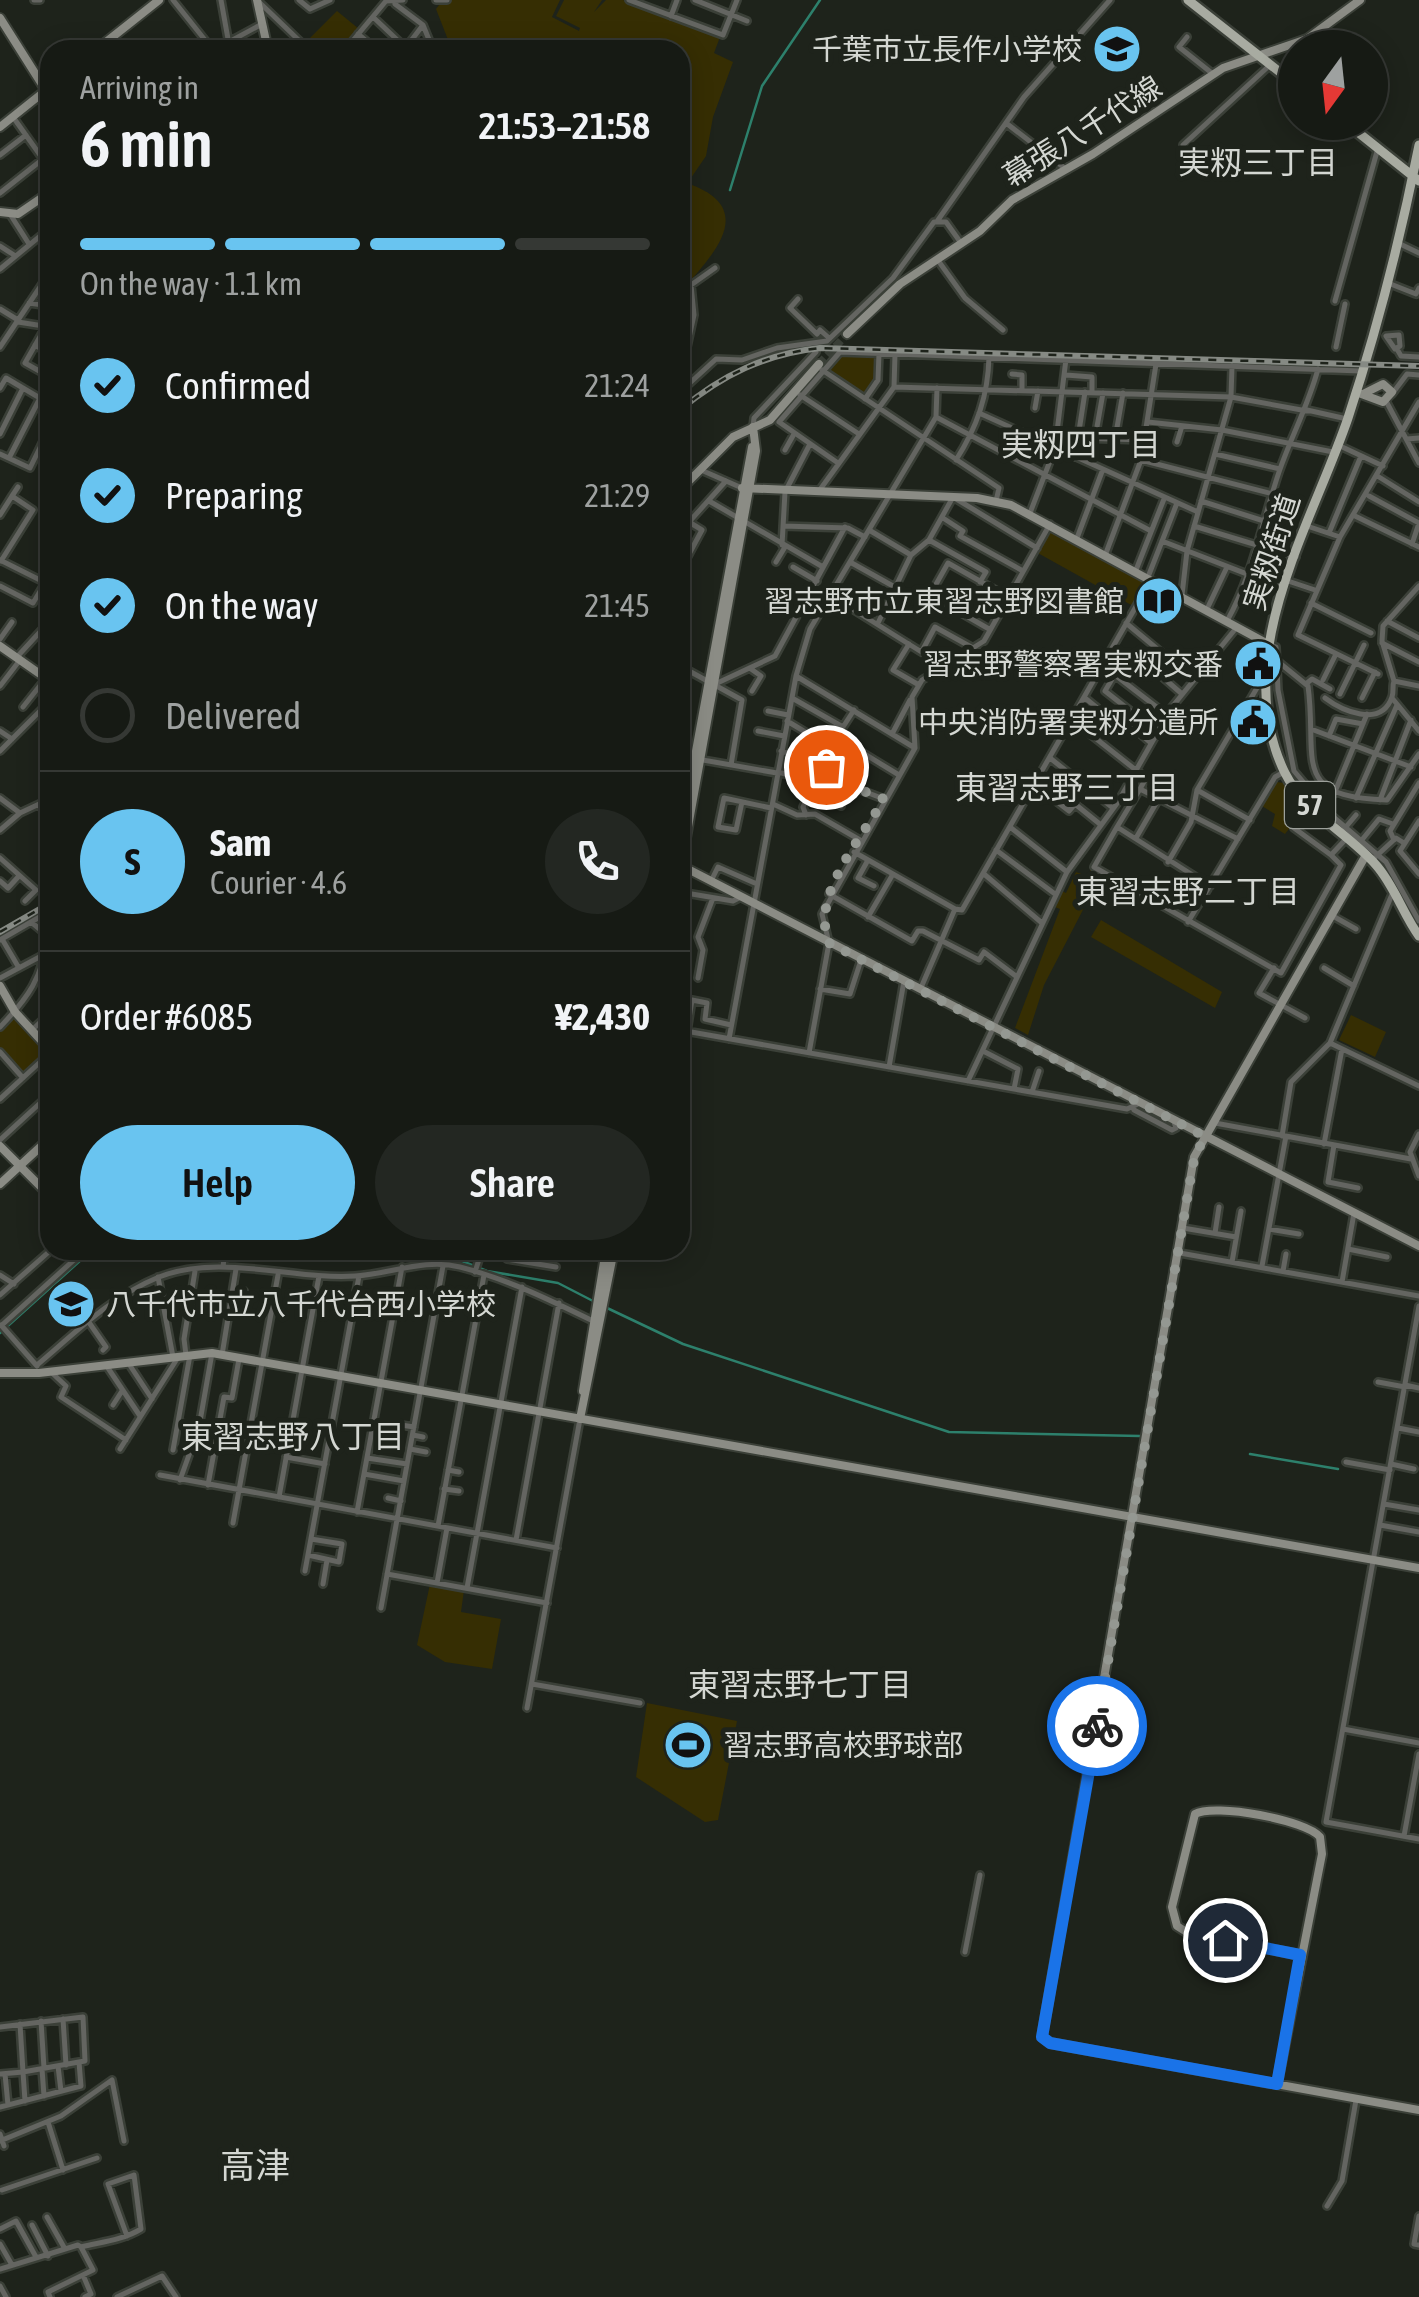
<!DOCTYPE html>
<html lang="en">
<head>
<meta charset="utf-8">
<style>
  body { margin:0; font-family:"Asap Condensed","Noto Sans JP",sans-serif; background:#232722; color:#f1f3f6; height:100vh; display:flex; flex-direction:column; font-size:38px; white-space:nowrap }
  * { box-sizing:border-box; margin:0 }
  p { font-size:32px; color:#9ea1a0 }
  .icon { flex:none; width:55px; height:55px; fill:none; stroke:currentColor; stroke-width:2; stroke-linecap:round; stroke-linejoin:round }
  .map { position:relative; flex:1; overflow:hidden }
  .side { position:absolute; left:40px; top:40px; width:650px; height:1220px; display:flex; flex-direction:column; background:#161a14; border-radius:30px; box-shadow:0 5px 25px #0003,0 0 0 2px #353834 }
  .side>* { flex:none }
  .needle { width:65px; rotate:195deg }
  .controls { position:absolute; left:1278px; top:30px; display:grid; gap:20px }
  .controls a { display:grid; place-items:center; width:110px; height:110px; border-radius:50%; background:#161a14; box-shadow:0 5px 25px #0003,0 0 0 2px #353834; font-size:50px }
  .pin { position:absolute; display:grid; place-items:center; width:85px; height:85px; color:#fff; margin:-42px; border:5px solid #fff; border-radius:50%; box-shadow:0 2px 10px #0007 }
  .courier { position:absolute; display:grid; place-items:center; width:100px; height:100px; margin:-50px; border:8px solid #1a73e8; border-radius:50%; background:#fff; color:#222; box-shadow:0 2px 12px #0007 }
  .summary em { font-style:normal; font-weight:600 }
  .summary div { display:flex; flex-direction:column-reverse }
  .summary { display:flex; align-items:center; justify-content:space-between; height:170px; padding:0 40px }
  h1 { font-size:65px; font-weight:600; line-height:75px }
  .bar { display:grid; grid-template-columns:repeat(4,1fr); gap:15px 10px; align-content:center; height:120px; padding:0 40px }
  .bar i { height:12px; border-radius:8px; background:#353834 }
  .bar .on { background:#69c4f0 }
  .bar p { grid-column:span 4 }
  .line { display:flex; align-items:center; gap:25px; padding:0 40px; border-top:2px solid #353834 }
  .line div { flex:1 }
  .round { display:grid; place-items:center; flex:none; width:105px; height:105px; border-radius:52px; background:#232722 }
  ol { padding:0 40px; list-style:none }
  li { display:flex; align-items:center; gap:30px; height:110px }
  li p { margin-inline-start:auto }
  li .icon { padding:10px; border-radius:50%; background:#69c4f0; color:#111; stroke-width:4 }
  li:last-child { color:#9ea1a0 }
  li i { width:55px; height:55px; border:5px solid #353834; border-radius:50% }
  .primary-button { display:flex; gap:20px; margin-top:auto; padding:20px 40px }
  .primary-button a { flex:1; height:115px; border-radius:60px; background:#69c4f0; color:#111; font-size:40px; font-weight:600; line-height:115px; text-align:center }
  .primary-button a+a { background:#232722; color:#f1f3f6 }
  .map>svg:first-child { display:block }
  .green { fill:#362e03 }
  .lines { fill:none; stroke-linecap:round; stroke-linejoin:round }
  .stream { stroke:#2d806c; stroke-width:2.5 }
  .secondary-tunnel { stroke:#393e36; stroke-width:8; stroke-dasharray:8 4; stroke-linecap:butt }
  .street-casing { stroke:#3b4038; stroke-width:10 }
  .secondary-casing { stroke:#3b4038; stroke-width:12 }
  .primary-casing { stroke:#3b4038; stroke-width:14 }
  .street { stroke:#646561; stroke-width:5 }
  .secondary { stroke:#8b8c85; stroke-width:8 }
  .primary { stroke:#a8aba1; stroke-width:9 }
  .rail-casing { stroke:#868a84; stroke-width:6 }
  .rail { stroke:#1e231b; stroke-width:2.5; stroke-dasharray:8; stroke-linecap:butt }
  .done { stroke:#949892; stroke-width:10; stroke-dasharray:0 18 }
  .route { stroke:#1a73e8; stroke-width:12 }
  .labels { text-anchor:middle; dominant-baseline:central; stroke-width:10; stroke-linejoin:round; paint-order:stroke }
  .shield { fill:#1e231b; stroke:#9da19b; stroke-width:2.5 }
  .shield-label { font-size:28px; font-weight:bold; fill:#d4d7d2 }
  .poi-label { font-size:30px; fill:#d4d7d2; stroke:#1e231b; text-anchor:end }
  .street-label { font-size:30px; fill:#d4d7d2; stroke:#1e231b }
  .neighbourhood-label { font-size:32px; fill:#d4d7d2; stroke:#1e231b }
  .quarter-label { font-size:35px; fill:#d4d7d2; stroke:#1e231b }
</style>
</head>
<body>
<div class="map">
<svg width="1419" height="2297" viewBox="0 0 1419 2297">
  <rect width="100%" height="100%" fill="#1e231b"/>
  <path class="green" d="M443,0h117l-8,17 27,14 1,-3 -24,-12 8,-16h38l-8,12 12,-12h17l97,37 -6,16 19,9 -20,55 -7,39 -15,22 1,7c65,25 21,70 -9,104l7,28 -7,27 -3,-294h-228l-16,-41z
    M337,11l22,18 -17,21h-29l-8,-7z
    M842,354l36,3 -1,23 -11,15 -37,-25z
    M1049,529l97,54 -13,23 -97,-54z
    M1277,782l7,1 12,13 -4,29 -7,9 -13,-8 3,-12 -13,-8z
    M1091,869l10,6 -57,110 -16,50 -13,-7 45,-119 -8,-3 8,-16 6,3 10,-21 11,4z
    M1101,920l121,72 -7,16 -124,-71z
    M1351,1015l35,17 -11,25 -36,-17z
    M13,1016l34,34 -23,25 -24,-25v-20z
    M430,1584l34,6 -3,22 40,7 -9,50 -47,-7 -28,-17z
    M647,1703l90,18 -19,99 -13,2 -69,-45z"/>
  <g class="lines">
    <path class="stream" d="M730,190l32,-104 58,-86
      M434,1250l53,21 71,12 35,18
      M605,1307l78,37 266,88 191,4
      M0,1333l92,-83
      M1250,1454l88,15"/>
    <path class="secondary-tunnel" d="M819,364l28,-30"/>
    <g class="street-casing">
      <path id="street" d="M34,0h6
        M173,0l40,50
        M221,0l9,50
        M299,0l11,9 20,-9
        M436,0h11
        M629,0l94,35 14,-35
        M695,0l52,21
        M259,2l50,48
        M395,4l28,21 9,22
        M671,16l6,-16
        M373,17l35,33
        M358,34l19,16
        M1187,37l-8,10 34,27
        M214,50l48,-26
        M257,50l10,-5
        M345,50l41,-49 17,-1
        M404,50l19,-25
        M13,117l37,52
        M1006,123l61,47
        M1183,145l87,-80
        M0,155l26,-20
        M0,193l43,-34
        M10,214l19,30
        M938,220l86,-123 86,-97
        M1398,243l21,10
        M0,246l14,9
        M937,259l28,39 38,32
        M0,269l50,-41
        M1388,283l28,11 3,-6
        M798,299l-8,9 27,26 3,-4 9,8
        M1335,301l43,-153
        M29,303l21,3
        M0,309l18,11
        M18,322l32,5
        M46,326l-21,37 25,14
        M1399,335l1,11 -5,3 -9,-13z
        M35,345l15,9
        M0,347l50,-75
        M1336,347l9,-43
        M1397,349l4,7 18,1
        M680,350l7,-3 7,-32 -3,-30 24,-17
        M822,370l177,118 -3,13
        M1012,374l10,1v15
        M1066,375l26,2v16
        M894,387l337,10 76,14
        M0,388l6,-10 44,26
        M680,392l36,-33 26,1 35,-12 50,-7 66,-63 41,-56h12l15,21
        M1392,394l15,-20 12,1
        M800,395l59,39
        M865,399l13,-19 1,-27
        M1386,401l33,62
        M1035,408l3,-17
        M1307,410l40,9
        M979,413l219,99
        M936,417l215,114
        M1148,422l74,8 111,22
        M753,427l1,-9 62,-66
        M0,434l23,-46
        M1078,438l67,2
        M1095,438l8,-45
        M1115,439l8,-46
        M1407,439l12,-1
        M1177,442l5,-16
        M1338,445l45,21
        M785,450l9,-16
        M0,454l30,14 20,-41
        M1215,454l65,15
        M1075,457l10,-65
        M9,458l31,-60
        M956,460c21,-33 32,-64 33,-103
        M1141,460l132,34
        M838,463l-59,-41 61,-70 521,19
        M701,470l41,18
        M1379,477l40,25
        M819,491l75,-104 1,-33
        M12,496l6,-9
        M1369,496l50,27
        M709,501l114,66
        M1201,501l63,20
        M1030,513l25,-65 11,-89
        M0,515l12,-19 21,14 -32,51
        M1355,516l64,31
        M943,518l20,13 -3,5 63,35
        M783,526l65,2 17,9
        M1194,526l102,31
        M1307,526l33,11 79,-135
        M869,530l42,25
        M1329,533l32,-77
        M1340,537l-42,98 80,39
        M1077,538l26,-69
        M929,540l57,32 -6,10
        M1162,541l121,47
        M1412,544l7,-21
        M782,545l3,-53 25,-48
        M1106,553l35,-93 15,-96
        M0,560l50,25
        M776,562l9,-15
        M850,562l43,24
        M793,567l24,14
        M1136,570l28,-71
        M680,571l22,-41 -13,-8 37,-41
        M1148,577l29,-74
        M1288,581l27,9
        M0,586l33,17 12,-20
        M1419,586l-36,40 -1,15 12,40 25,5
        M830,595l114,71
        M1182,595l5,-44 44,-154 1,-31
        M1311,603l60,30
        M1207,609l20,-42
        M1227,621c26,-46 35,-99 52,-149 12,-35 29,-66 39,-103
        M1387,621l32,17
        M878,623l33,-68 18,-15 24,-43 84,51
        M1126,623l41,34
        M989,629l-59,-34 18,-32 60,34
        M0,639l12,-17
        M1382,643l37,19
        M909,644l-16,26 26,15
        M1268,644l8,3 2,43 16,81 37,44 55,47 33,59
        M922,651l13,-24 38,21
        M16,658l34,-37
        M1276,660l32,26c10,73 -19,111 79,114l32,-46
        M680,666l62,34 -11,65
        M751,669l10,7 -9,15
        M1115,675l52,40
        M1323,680l13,-26
        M1307,683l5,-4 18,10
        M713,685l62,-29 70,-129
        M0,686l20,-26
        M1340,694l24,-49
        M792,698l51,29 11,-17
        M1085,698l32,26 5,-6 29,25
        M1325,698c16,12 56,31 67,-1 2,-5 0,-11 2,-16
        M1362,698l13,-26
        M1392,698l27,33
        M23,707l23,-29
        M768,711l20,4
        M1071,719l75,59 -6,11 98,50
        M787,721l60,36 6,-10 46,28
        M1160,725l-14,-11 -4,6 -37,-29 20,-34 22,17 5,-6 30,26
        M1311,729l100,38
        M0,731l12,8
        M758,731l26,5
        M892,734l18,-34
        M1329,736l7,-17 27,5
        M915,748l-119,-72 14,-47 126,-212 1,-29
        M0,751l50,-50
        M781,751l46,16 -3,9
        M680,756l97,17
        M1050,758l63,50
        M778,772l44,12 2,-8 60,23
        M1034,784l35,27 6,-7 26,21
        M1197,790l53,30
        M1334,794l33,-80
        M0,798l20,15
        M1356,798l41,-93
        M1380,800l31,-80
        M742,802l-6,28 -18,-3 6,-29 47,10
        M773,804l24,11 18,-1 45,26
        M38,805l12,10
        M841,806l7,-24
        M1308,807l-14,21 37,27
        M806,815l-3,-8 6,-13
        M1419,821l-19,30 19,23
        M1010,827l57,45
        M1117,827l23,-38
        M1345,828l11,-13
        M0,830l20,-17 30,-14
        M1136,838l22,-38
        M1394,840l-4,-9 29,-48
        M1361,841l18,-22 14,5
        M996,850l59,44
        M854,852l101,57
        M0,858l36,32 -11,11
        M868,860l-10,18 16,8
        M1372,860l24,-22 8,5
        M1168,862l23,-40 6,-32 67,-114
        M984,874l58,49
        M0,881l8,7 11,-12
        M711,881l7,-14 39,17
        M1210,886l-93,-59 -23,40 187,106 60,-108 -10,-10 15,-16
        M680,892l53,9 8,-4
        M829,894l83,47 6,-10h5l56,29 5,-8 33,25
        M1331,915l25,14
        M868,917l25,-43
        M1188,922l87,-145 9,-5
        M2,939l17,29
        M0,940l50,-29
        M1274,968l-15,25 46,25
        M1324,968l30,18
        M0,978l45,-24
        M698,978l5,-28 -5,-13 15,-39
        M820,989l30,5 11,-34
        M920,990l35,-81 7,1 188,-328
        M0,1027c29,-30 42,-49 48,-91l-17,-14
        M32,1030l18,-17
        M680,1030l447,79 13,-6
        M687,1031l5,-31 15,3 -2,16 26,6
        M729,1039l67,-363
        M1330,1043l89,43
        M983,1051l35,18 -4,20
        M0,1052l23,26
        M809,1053l20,-110 -7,-29 93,-166 -3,-51 10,-17 62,-39 66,-117
        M889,1067l15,-86
        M968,1081l99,-209 51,-70 54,-95 65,-80
        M1032,1092l7,-21
        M0,1099l50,-46
        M1134,1110l38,20 4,-2 -2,-6
        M1215,1123l196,36
        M1419,1134l-9,18 9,24
        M1282,1136l9,-54 39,-39 63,-151
        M0,1140l50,-46
        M1324,1144l18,-95
        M1334,1145l-6,37 30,6
        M1183,1228l53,9
        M1269,1229l30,5
        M1215,1233l4,-26
        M1348,1249l39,8
        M510,1250l-3,9 49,8
        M1180,1253l239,43
        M1232,1262l9,-51
        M1262,1266l24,-130
        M223,1267l2,-17
        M1283,1271l3,-17
        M475,1272l7,-22
        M0,1275l14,9
        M158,1277l15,80
        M1342,1282l12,-69
        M233,1289l11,2
        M0,1295l51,-45
        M1419,1306l-93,516 93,17
        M88,1321l18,26 -3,3
        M1,1325l36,41
        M2,1325l83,-75
        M186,1355l-2,-16 11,-68
        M222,1355l14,-86
        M129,1364l23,35
        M37,1365c38,-32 75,-69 122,-88 61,-24 133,3 196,-1 35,-2 70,-18 105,-9 47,12 90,33 133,54
        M106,1365l34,51
        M51,1372l15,14 -5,11 65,43
        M1378,1382l27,5
        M1405,1385l14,3
        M113,1405l9,-14
        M180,1423l19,4
        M401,1425l13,2
        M1398,1428l21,4
        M413,1435l10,2
        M120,1449l57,-90
        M410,1449l16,3
        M173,1450l17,-95
        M286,1457l39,7
        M367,1458l40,6
        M1346,1462l44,8
        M1391,1464l23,5
        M448,1470l11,2
        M364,1474l40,7
        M160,1475l397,73
        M180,1480l19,-53 13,-74
        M208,1485l16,-88 8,1 7,-39
        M444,1489l15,2
        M279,1497l40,-221
        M388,1498l13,3
        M1384,1504l35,6
        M357,1512l45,-245
        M233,1523l45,-248
        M1380,1525l39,7
        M438,1526l46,-251
        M516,1540l43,-237
        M308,1555l31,7 3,-18 -31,-5
        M305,1571l54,-295
        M387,1574l160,29
        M437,1583l10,-55
        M323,1584l4,-24
        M467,1588l55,-301
        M381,1608l62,-342
        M532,1684l108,19
        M527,1708l53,-289
        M1343,1729l76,14
        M1404,1836l15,-82
        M965,1952l15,-77
        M63,2019l3,46
        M41,2021l3,47
        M20,2024l3,48 56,-10
        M0,2027l83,-10 2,44 -6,1 2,24 -81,21
        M58,2066l3,25
        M42,2069l2,27
        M0,2074l23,-2 2,29
        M5,2074l3,31
        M48,2122l15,48
        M0,2134l4,12
        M0,2141l61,-25 51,-36 12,61
        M2,2190l95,-32
        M1327,2206l15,-25 14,-81
        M1419,2216l-5,28 5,1
        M47,2217l18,32
        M32,2225l16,31
        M0,2229l16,-8 20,36
        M0,2244l12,21
        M0,2269l78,-24 3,2c20,-5 42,-7 60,-18l-7,-54 -26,9 19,52
        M83,2275l8,19 -6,3
        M0,2286l6,11
        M50,2297l-2,-5 45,-22 -12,-23
        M117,2297l45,-21 14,21"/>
    </g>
    <g class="secondary-casing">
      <path id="secondary" d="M257,0l11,50
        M0,18l50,79
        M96,50l63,-50
        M0,127l50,-40
        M0,212l18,2 32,-22
        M847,334l53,-50 80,-53 32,-31 81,-46 130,-86 84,-29 53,-39
        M1356,392l27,10 9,-10 -9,-8 -20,10
        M742,488l235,10 34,7 257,139
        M680,490l53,-53 37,-17 49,-56
        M0,646l50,35
        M680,838l72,-391
        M1366,855l-172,302 -152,880 8,6 369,67
        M680,865l739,381
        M680,871l76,-420 -3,-24
        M0,986l15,26 35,38
        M0,1146l50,50
        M0,1184l50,-46
        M0,1373h39l173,-20 1207,215
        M583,1391l23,-141
        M580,1419l34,-169
        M1277,2084l45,-230 -2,-17c-13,-17 -106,-34 -125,-23l-23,93 5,19 11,7 112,22"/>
    </g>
    <g class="primary-casing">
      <path id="primary" d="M1188,0l107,84
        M1345,122l74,59
        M1419,145c-18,91 -42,185 -71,273 -37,109 -120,239 -63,355 20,40 63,60 91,92 18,20 27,49 43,71"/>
    </g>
    <use href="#street" class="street"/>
    <use href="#secondary" class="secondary"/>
    <use href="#primary" class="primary"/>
    <g class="rail-casing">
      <path id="rail" d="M680,410c42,-35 85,-56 140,-62l599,18
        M0,932l50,-29"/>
    </g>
    <use href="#rail" class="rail"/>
  </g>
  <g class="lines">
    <path class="done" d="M826,767l-2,9 60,23c-23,41 -74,96 -55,144l375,193 -11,28 -96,562"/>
    <path class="route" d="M1097,1726l-55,311 8,6 227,41 23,-129 -75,-15"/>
  </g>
  <defs>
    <g id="school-disc" transform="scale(2.5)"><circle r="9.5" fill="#69c4f0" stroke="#1e231b"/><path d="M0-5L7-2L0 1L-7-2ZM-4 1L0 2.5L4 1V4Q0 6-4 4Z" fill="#111"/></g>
    <g id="library-disc" transform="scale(2.5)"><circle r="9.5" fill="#69c4f0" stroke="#1e231b"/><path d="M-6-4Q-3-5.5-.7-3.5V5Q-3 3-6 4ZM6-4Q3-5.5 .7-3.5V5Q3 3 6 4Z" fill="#111"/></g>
    <g id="civic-disc" transform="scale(2.5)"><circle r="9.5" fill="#69c4f0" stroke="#1e231b"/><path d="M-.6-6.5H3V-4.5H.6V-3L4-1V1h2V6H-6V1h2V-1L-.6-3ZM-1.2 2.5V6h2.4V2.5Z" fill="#111"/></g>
    <g id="stadium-disc" transform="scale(2.5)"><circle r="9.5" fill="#69c4f0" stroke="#1e231b"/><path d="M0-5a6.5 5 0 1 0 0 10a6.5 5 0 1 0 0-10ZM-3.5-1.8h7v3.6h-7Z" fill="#111"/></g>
  </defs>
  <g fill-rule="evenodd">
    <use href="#school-disc" x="1117" y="49"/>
    <use href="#library-disc" x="1159" y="601"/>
    <use href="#civic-disc" x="1258" y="664"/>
    <use href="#civic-disc" x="1253" y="722"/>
    <use href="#school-disc" x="71" y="1304"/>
    <use href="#stadium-disc" x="688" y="1745"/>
  </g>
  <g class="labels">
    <rect class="shield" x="1285" y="782" width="50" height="46" rx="8"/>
    <g class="shield-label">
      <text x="1310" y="805">57</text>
    </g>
    <g class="poi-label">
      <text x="1082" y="49">千葉市立長作小学校</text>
      <text x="1124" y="601">習志野市立東習志野図書館</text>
      <text x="1223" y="664">習志野警察署実籾交番</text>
      <text x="1218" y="722">中央消防署実籾分遣所</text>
      <text x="106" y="1304" text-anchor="start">八千代市立八千代台西小学校</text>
      <text x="723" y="1745" text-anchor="start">習志野高校野球部</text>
    </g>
    <g class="street-label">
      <text transform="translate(1082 131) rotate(-32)">幕張八千代線</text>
      <text transform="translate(1271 552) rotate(-72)">実籾街道</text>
    </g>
    <g class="neighbourhood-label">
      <text x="1258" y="162">実籾三丁目</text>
      <text x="1081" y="444">実籾四丁目</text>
      <text x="1067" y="787">東習志野三丁目</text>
      <text x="1188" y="891">東習志野二丁目</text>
      <text x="293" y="1436">東習志野八丁目</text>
      <text x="800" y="1684">東習志野七丁目</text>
    </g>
    <g class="quarter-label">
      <text x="255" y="2165">高津</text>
    </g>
  </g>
</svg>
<div class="controls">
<a><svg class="needle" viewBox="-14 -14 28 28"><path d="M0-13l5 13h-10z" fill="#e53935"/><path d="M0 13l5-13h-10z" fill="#9ea1a0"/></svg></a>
</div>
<div class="pin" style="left:826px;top:767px;background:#ea580c"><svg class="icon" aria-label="bag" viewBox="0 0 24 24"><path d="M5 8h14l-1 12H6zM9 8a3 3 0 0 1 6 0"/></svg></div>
<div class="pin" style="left:1225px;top:1940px;background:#1f2937"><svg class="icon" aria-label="home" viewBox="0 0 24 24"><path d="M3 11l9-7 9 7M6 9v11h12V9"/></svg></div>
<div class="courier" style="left:1097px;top:1726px"><svg class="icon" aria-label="bike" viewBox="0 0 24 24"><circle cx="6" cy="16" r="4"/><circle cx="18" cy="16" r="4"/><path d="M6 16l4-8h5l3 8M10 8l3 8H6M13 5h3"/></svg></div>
<section class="side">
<div class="summary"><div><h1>6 min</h1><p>Arriving in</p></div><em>21:53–21:58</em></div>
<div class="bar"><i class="on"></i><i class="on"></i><i class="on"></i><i></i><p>On the way · 1.1 km</p></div>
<ol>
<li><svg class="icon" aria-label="check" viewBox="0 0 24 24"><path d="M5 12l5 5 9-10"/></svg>Confirmed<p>21:24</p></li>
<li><svg class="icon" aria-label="check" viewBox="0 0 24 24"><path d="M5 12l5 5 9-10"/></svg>Preparing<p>21:29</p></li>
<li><svg class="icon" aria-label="check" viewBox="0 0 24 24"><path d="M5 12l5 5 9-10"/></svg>On the way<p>21:45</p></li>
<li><i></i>Delivered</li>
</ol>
<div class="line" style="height:180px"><b class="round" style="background:#69c4f0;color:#111">S</b><div><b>Sam</b><p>Courier · 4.6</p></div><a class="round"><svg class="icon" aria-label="phone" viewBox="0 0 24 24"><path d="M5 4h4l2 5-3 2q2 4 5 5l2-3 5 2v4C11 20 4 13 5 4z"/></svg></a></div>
<div class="line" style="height:130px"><div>Order #6085</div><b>¥2,430</b></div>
<div class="primary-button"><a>Help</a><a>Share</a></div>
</section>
</div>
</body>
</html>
